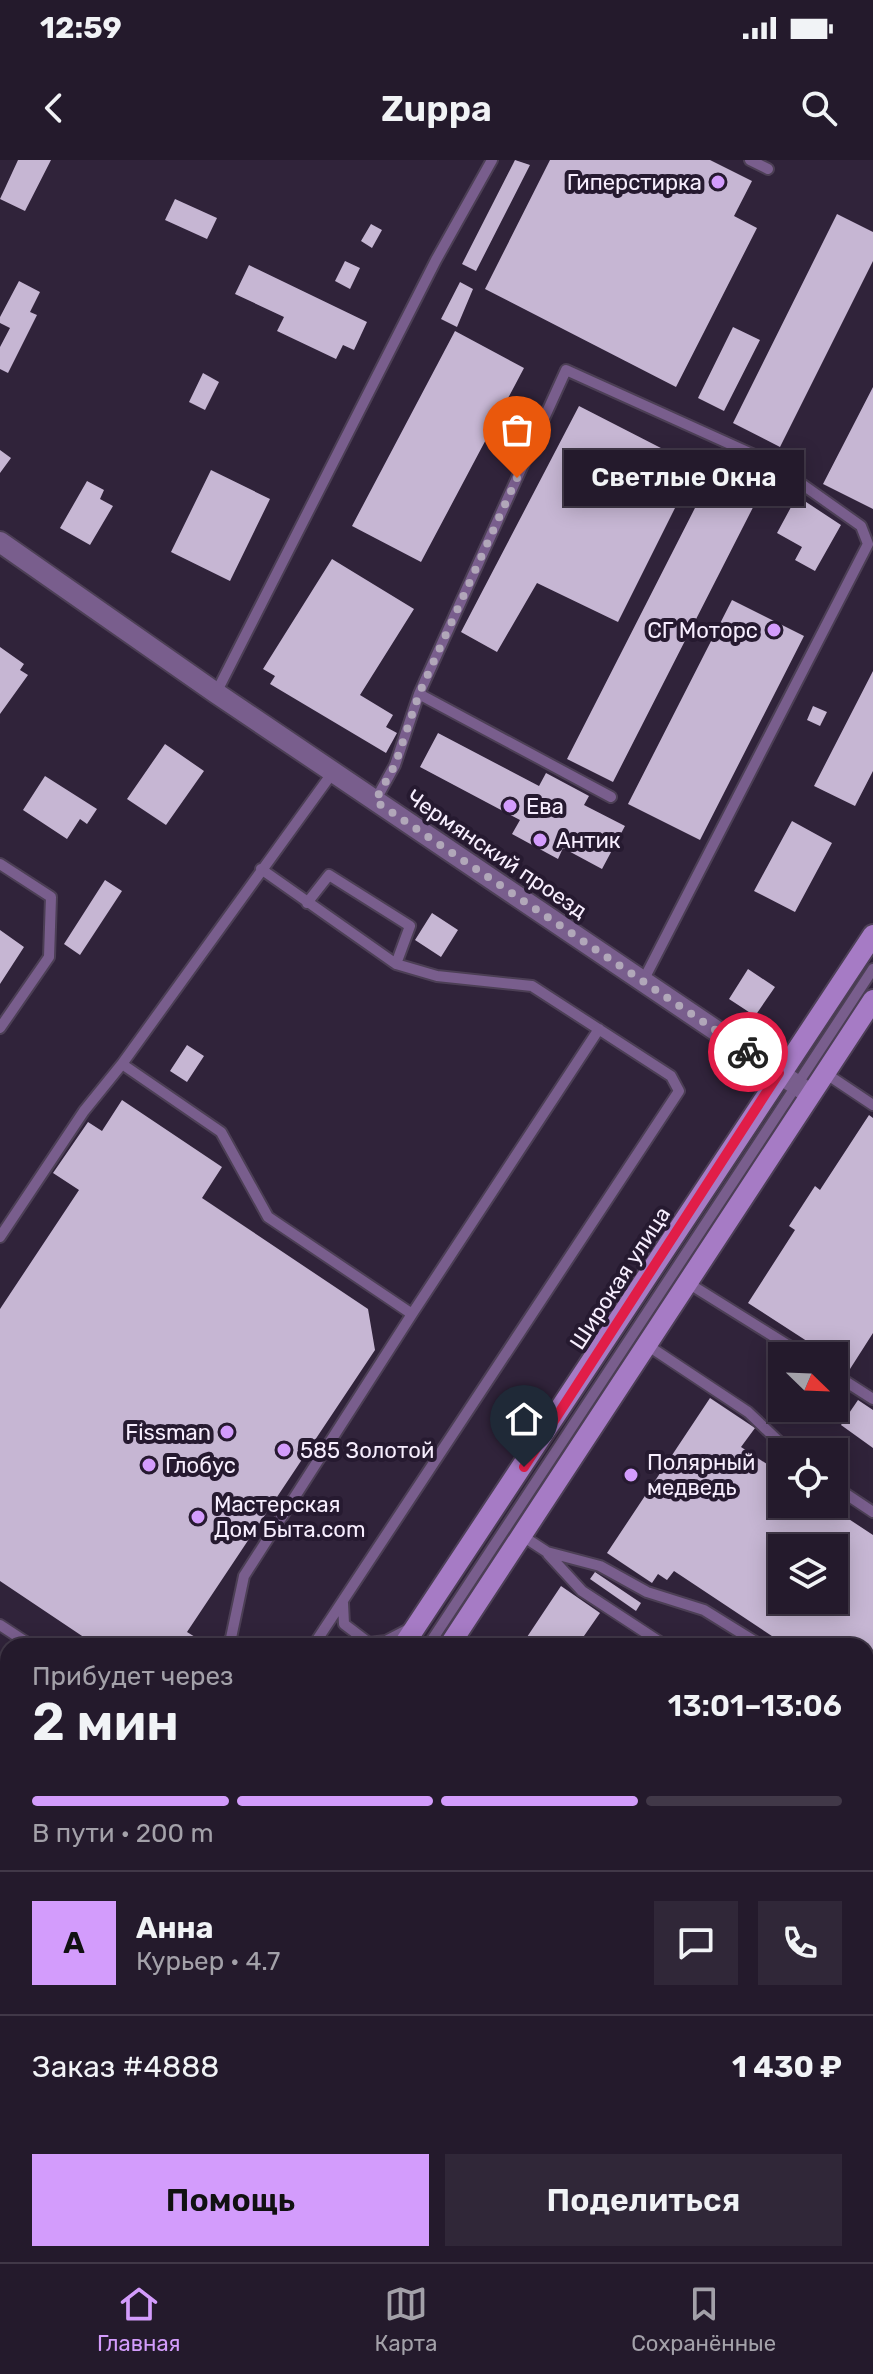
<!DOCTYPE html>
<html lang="ru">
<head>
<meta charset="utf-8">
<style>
  body { margin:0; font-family:Rubik,sans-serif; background:#302738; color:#f1f3f6; height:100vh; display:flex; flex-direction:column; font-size:30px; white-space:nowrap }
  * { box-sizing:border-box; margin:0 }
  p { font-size:26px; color:#a3a1a9 }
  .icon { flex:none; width:44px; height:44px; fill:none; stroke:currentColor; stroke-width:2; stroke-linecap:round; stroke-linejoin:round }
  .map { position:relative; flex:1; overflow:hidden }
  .side { position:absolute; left:0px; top:1478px; width:874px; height:624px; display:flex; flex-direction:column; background:#241a2c; border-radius:24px 24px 0 0; box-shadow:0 4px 20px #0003,0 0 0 2px #413848 }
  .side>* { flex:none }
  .needle { width:52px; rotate:113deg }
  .controls { position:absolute; left:768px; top:1182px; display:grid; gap:16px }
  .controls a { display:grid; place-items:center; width:80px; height:80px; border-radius:0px; background:#241a2c; box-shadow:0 4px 20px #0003,0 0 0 2px #413848; font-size:40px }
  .pin { position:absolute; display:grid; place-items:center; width:68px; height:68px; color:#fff; margin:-82px -34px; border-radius:50% 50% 50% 0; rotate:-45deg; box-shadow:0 0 8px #0007 }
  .pin .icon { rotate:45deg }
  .courier { position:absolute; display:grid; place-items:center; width:80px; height:80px; margin:-40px; border:6px solid #e11d48; border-radius:50%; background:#fff; color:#222; box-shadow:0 2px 10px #0007 }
  .bubble { position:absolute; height:56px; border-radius:0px; background:#241a2c; box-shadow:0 4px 20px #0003,0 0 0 2px #413848; font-size:26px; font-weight:600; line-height:56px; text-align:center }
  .headline em { font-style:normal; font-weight:600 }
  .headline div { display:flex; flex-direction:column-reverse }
  .headline { display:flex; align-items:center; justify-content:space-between; height:136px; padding:0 32px }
  h1 { font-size:52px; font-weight:600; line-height:60px }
  .bar { display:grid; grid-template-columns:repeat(4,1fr); gap:12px 8px; align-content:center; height:96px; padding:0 32px }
  .bar i { height:10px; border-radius:6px; background:#413848 }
  .bar .selected { background:#d39cfc }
  .bar p { grid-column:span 4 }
  .line { display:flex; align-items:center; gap:20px; padding:0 32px; border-top:2px solid #413848 }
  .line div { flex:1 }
  .round { display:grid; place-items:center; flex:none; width:84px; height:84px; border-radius:0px; background:#302738 }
  .cta { display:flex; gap:16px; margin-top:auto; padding:16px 32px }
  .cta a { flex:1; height:92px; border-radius:0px; background:#d39cfc; color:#111; font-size:32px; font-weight:600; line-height:92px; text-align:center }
  .cta a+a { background:#302738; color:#f1f3f6 }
  .status { display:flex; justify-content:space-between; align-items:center; height:56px; padding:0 40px; background:#241a2c; direction:ltr }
  .status svg { height:22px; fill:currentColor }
  header { display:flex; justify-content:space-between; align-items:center; height:104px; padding:0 32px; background:#241a2c; font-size:36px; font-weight:600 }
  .tabs { display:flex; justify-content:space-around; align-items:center; height:112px; border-top:2px solid #413848; background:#241a2c; font-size:22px; color:#a3a1a9 }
  .tabs a { display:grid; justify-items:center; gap:4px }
  .tabs .selected { color:#d39cfc }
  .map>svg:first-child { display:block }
  .grass { fill:url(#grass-dots) }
  .building { fill:#c6b6d3; fill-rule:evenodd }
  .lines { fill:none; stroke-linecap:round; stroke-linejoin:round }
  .service-casing { stroke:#4c3f55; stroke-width:14 }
  .minor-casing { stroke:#4c3f55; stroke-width:24 }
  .secondary-casing { stroke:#4c3f55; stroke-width:24 }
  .service { stroke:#795e8d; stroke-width:10 }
  .minor { stroke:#795e8d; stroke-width:20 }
  .secondary { stroke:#a67bc5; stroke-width:20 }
  .done { stroke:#b1a7b9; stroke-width:8; stroke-dasharray:0 14.4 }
  .route { stroke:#e11d48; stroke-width:10 }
  .poi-dot { fill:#d39cfc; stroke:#261a30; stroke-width:3 }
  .labels { text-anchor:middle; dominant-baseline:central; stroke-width:8; stroke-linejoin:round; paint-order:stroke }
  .poi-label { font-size:22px; fill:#f7eefe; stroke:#261a30; text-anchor:start }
  .street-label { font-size:22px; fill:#f7eefe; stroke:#261a30 }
</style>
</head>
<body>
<div class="status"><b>12:59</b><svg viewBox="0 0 49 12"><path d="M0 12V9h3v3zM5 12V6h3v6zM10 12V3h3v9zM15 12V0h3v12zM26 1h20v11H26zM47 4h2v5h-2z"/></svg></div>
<header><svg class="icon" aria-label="back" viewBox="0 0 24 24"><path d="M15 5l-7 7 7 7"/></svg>Zuppa<svg class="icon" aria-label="search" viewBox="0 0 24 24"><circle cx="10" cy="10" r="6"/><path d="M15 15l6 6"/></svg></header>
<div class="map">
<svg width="873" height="2102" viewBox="0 0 873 2102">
  <defs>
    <pattern id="grass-dots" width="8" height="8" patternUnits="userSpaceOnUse" patternTransform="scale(2)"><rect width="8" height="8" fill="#4d3061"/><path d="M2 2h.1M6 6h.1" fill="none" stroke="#674e79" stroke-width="1.8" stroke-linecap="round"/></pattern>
  </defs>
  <rect width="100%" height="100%" fill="#30233a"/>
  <path class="grass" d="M0,1696h8v125h-8z
    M8,1841v181l-8,12v-192z"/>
  <path class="building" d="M18,0h33l-26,51 -25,-12z
    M515,0l15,5 -54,106 -14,-7z
    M550,0h160l42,21 -18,35 23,12 -81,159 -191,-98z
    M175,39l42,19 -10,21 -42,-19z
    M837,54l36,18v29l-93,186 -47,-24z
    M371,64l11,6 -10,18 -11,-7z
    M345,101l15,7 -10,21 -15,-8z
    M249,105l118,57 -13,28 -11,-5 -7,14 -59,-28 7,-14 -49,-23z
    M19,121l21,11 -10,20 7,3 -29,58 -8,-4v-22l10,-19 -10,-5v-6z
    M460,122l13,7 -16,38 -16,-8z
    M733,167l27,13 -36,71 -26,-13z
    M455,171l69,37 -103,194 -69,-36z
    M203,213l16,9 -14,28 -16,-8z
    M873,227v122l-50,-25z
    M579,246l117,60 -78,156 -81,-39 -40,69 -36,-20z
    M0,290l11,8 -11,15z
    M723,293l46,23 -156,306 -46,-23z
    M211,310l59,29 -40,82 -59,-29z
    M87,321l17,9 -4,9 13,7 -23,39 -30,-17z
    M797,336l44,29 -26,46 -20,-11 7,-13 -25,-14z
    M332,399l82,50 -54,86 33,20 -7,12 11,6 -11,20 -116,-69 5,-8 -12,-7z
    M732,440l72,36 -104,204 -72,-36z
    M0,487l24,17 -4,6 8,5 -28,39z
    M873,511v100l-18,35 -41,-20z
    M813,546l14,6 -7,14 -13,-6z
    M438,573l101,53 7,-13 43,23 -5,9 41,21 -23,43 -39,-21 -5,11 -46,-25 8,-14 -100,-53z
    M165,584l39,27 -38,54 -39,-26z
    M45,616l52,33 -10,15 -7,-5 -13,20 -44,-29z
    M792,661l40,22 -37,69 -41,-21z
    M105,720l17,11 -42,64 -16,-11z
    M432,753l26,17 -17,27 -26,-17z
    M0,770l24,17 -24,37z
    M748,809l27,18 -20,29 -26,-17z
    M187,885l17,11 -17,26 -17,-11z
    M122,940l100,67 -20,31 166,111 7,41 -188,282 13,8 -4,6h-99l-97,-65v-272l79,-119 -26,-17 35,-51 14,9z
    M869,955l4,3v215l-23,36 -102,-66 47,-73 -6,-4 26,-40 5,4z
    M782,1208v22l-10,-7z
    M710,1238l45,30 -14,19 41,27v30h44l47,31v168l-7,-5v-52h-79l-113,-75 -7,9 -9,-6 -6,9 -45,-30zM782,1388h52v52h-52z
    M858,1240l15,10v38l-32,-23z
    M595,1412l46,31 -5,8 -46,-32z
    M561,1426l39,27 -23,33h-56z
    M866,1562l7,4v56l-7,-4z
    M866,1844l7,5v25l-7,-5z
    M866,1915l7,5v25l-7,-5z
    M866,2003l7,4v89l-4,6h-21l-12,-8h30z
    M153,2094h76l-5,8h-76z
    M347,2094h77l-5,8h-77z
    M590,2094h25l-6,8z"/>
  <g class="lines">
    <g class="service-casing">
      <path id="service" d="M750,0l18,9
        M216,533l220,-433 56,-100
        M419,534l192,103
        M375,641l20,-36 24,-71 147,-324 206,93 89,63 7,18 -225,437
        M0,704l51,33 -2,60 -49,71
        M261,709l135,95 41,12 95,10 139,90 8,15 -366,555
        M307,743l22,-28 81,51 -14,38
        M825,913l48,32
        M0,1077l84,-126 38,-47
        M688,1123l117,73
        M412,1154l187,-285
        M647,1185l101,67 42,40
        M834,1214l39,25
        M834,1326l39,26
        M521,1375l26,17 53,14 47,26 57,18 58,36
        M548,1394l34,37 84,55
        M343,1443l1,21 25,19 17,-2 23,-12
        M0,1465l32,21
        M225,1486l6,-8 13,-62 168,-262 -144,-97 -47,-85 -99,-68 211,-292
        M428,1486l445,-677
        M866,1552l7,4
        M0,1600l8,-1
        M866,1774l7,-11
        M0,1980l8,5
        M698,2094l12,8
        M28,2102l5,-8
        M471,2102l6,-8"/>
    </g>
    <g class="minor-casing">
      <path id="minor" d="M0,382l216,151 594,401
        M0,1680l8,-1
        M866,1907l7,5"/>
    </g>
    <g class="secondary-casing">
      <path id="secondary" d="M403,1486l470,-711
        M449,1486l424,-646
        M0,2099l8,-12
        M52,2102l5,-8"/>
    </g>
    <use href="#service" class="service"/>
    <use href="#minor" class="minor"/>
    <use href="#secondary" class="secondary"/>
  </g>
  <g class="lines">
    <path class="done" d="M517,318l-98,216 -24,71 -20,36 373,251"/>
    <path class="route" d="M524,1307l255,-394 -31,-21"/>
  </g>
  <g class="poi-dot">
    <circle cx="718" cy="22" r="8"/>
    <circle cx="774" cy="470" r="8"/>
    <circle cx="510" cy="646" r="8"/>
    <circle cx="540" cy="680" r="8"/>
    <circle cx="227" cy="1272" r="8"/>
    <circle cx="284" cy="1290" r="8"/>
    <circle cx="149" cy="1305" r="8"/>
    <circle cx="631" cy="1315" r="8"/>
    <circle cx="198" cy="1357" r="8"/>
  </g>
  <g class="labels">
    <g class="poi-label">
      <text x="702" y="22" text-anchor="end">Гиперстирка</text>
      <text x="758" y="470" text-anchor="end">СГ Моторс</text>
      <text x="526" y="646">Ева</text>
      <text x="556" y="680">Антик</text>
      <text x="211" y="1272" text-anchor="end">Fissman</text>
      <text x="300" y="1290">585 Золотой</text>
      <text x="647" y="1302">Полярный<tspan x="647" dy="25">медведь</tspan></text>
      <text x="165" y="1305">Глобус</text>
      <text x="214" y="1344">Мастерская<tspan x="214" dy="25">Дом Быта.com</tspan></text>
    </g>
    <g class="street-label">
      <text transform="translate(497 694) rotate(34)">Чермянский проезд</text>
      <text transform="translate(620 1118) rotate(-57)">Широкая улица</text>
    </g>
  </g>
</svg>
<div class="controls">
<a><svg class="needle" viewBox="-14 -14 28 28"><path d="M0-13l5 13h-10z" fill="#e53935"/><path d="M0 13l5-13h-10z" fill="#a3a1a9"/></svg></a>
<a><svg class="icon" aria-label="locate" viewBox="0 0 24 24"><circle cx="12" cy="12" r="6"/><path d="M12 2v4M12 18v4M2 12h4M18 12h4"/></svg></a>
<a><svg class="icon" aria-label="layers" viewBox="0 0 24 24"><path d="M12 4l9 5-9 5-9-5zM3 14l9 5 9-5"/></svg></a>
</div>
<div class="pin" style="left:517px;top:318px;background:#ea580c"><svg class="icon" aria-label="bag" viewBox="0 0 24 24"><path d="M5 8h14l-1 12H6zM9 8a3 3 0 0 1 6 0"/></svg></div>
<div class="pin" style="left:524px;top:1307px;background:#1f2937"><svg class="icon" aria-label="home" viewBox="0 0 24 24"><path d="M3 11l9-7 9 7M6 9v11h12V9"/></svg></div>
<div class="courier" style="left:748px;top:892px"><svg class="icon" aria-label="bike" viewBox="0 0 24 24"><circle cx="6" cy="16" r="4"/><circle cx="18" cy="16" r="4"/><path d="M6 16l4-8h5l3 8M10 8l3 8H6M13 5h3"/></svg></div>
<div class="bubble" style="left:564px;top:290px;width:240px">Светлые Окна</div>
<section class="side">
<div class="headline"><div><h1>2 мин</h1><p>Прибудет через</p></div><em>13:01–13:06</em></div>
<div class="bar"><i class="selected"></i><i class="selected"></i><i class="selected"></i><i></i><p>В пути · 200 m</p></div>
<div class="line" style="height:144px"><b class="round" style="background:#d39cfc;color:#111">А</b><div><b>Анна</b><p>Курьер · 4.7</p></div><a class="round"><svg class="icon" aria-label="chat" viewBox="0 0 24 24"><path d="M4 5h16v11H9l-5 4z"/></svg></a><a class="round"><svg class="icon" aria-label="phone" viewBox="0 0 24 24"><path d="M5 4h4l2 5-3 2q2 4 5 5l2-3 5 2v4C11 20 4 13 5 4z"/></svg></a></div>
<div class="line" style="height:104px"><div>Заказ #4888</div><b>1 430 ₽</b></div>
<div class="cta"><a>Помощь</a><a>Поделиться</a></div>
</section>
</div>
<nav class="tabs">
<a class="selected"><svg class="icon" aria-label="home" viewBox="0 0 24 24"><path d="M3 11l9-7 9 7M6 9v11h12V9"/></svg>Главная</a>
<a><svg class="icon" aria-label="map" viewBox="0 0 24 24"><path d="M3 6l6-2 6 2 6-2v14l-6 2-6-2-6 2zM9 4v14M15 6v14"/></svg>Карта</a>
<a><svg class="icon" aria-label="saved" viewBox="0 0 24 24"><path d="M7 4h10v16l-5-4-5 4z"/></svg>Сохранённые</a>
</nav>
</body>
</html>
